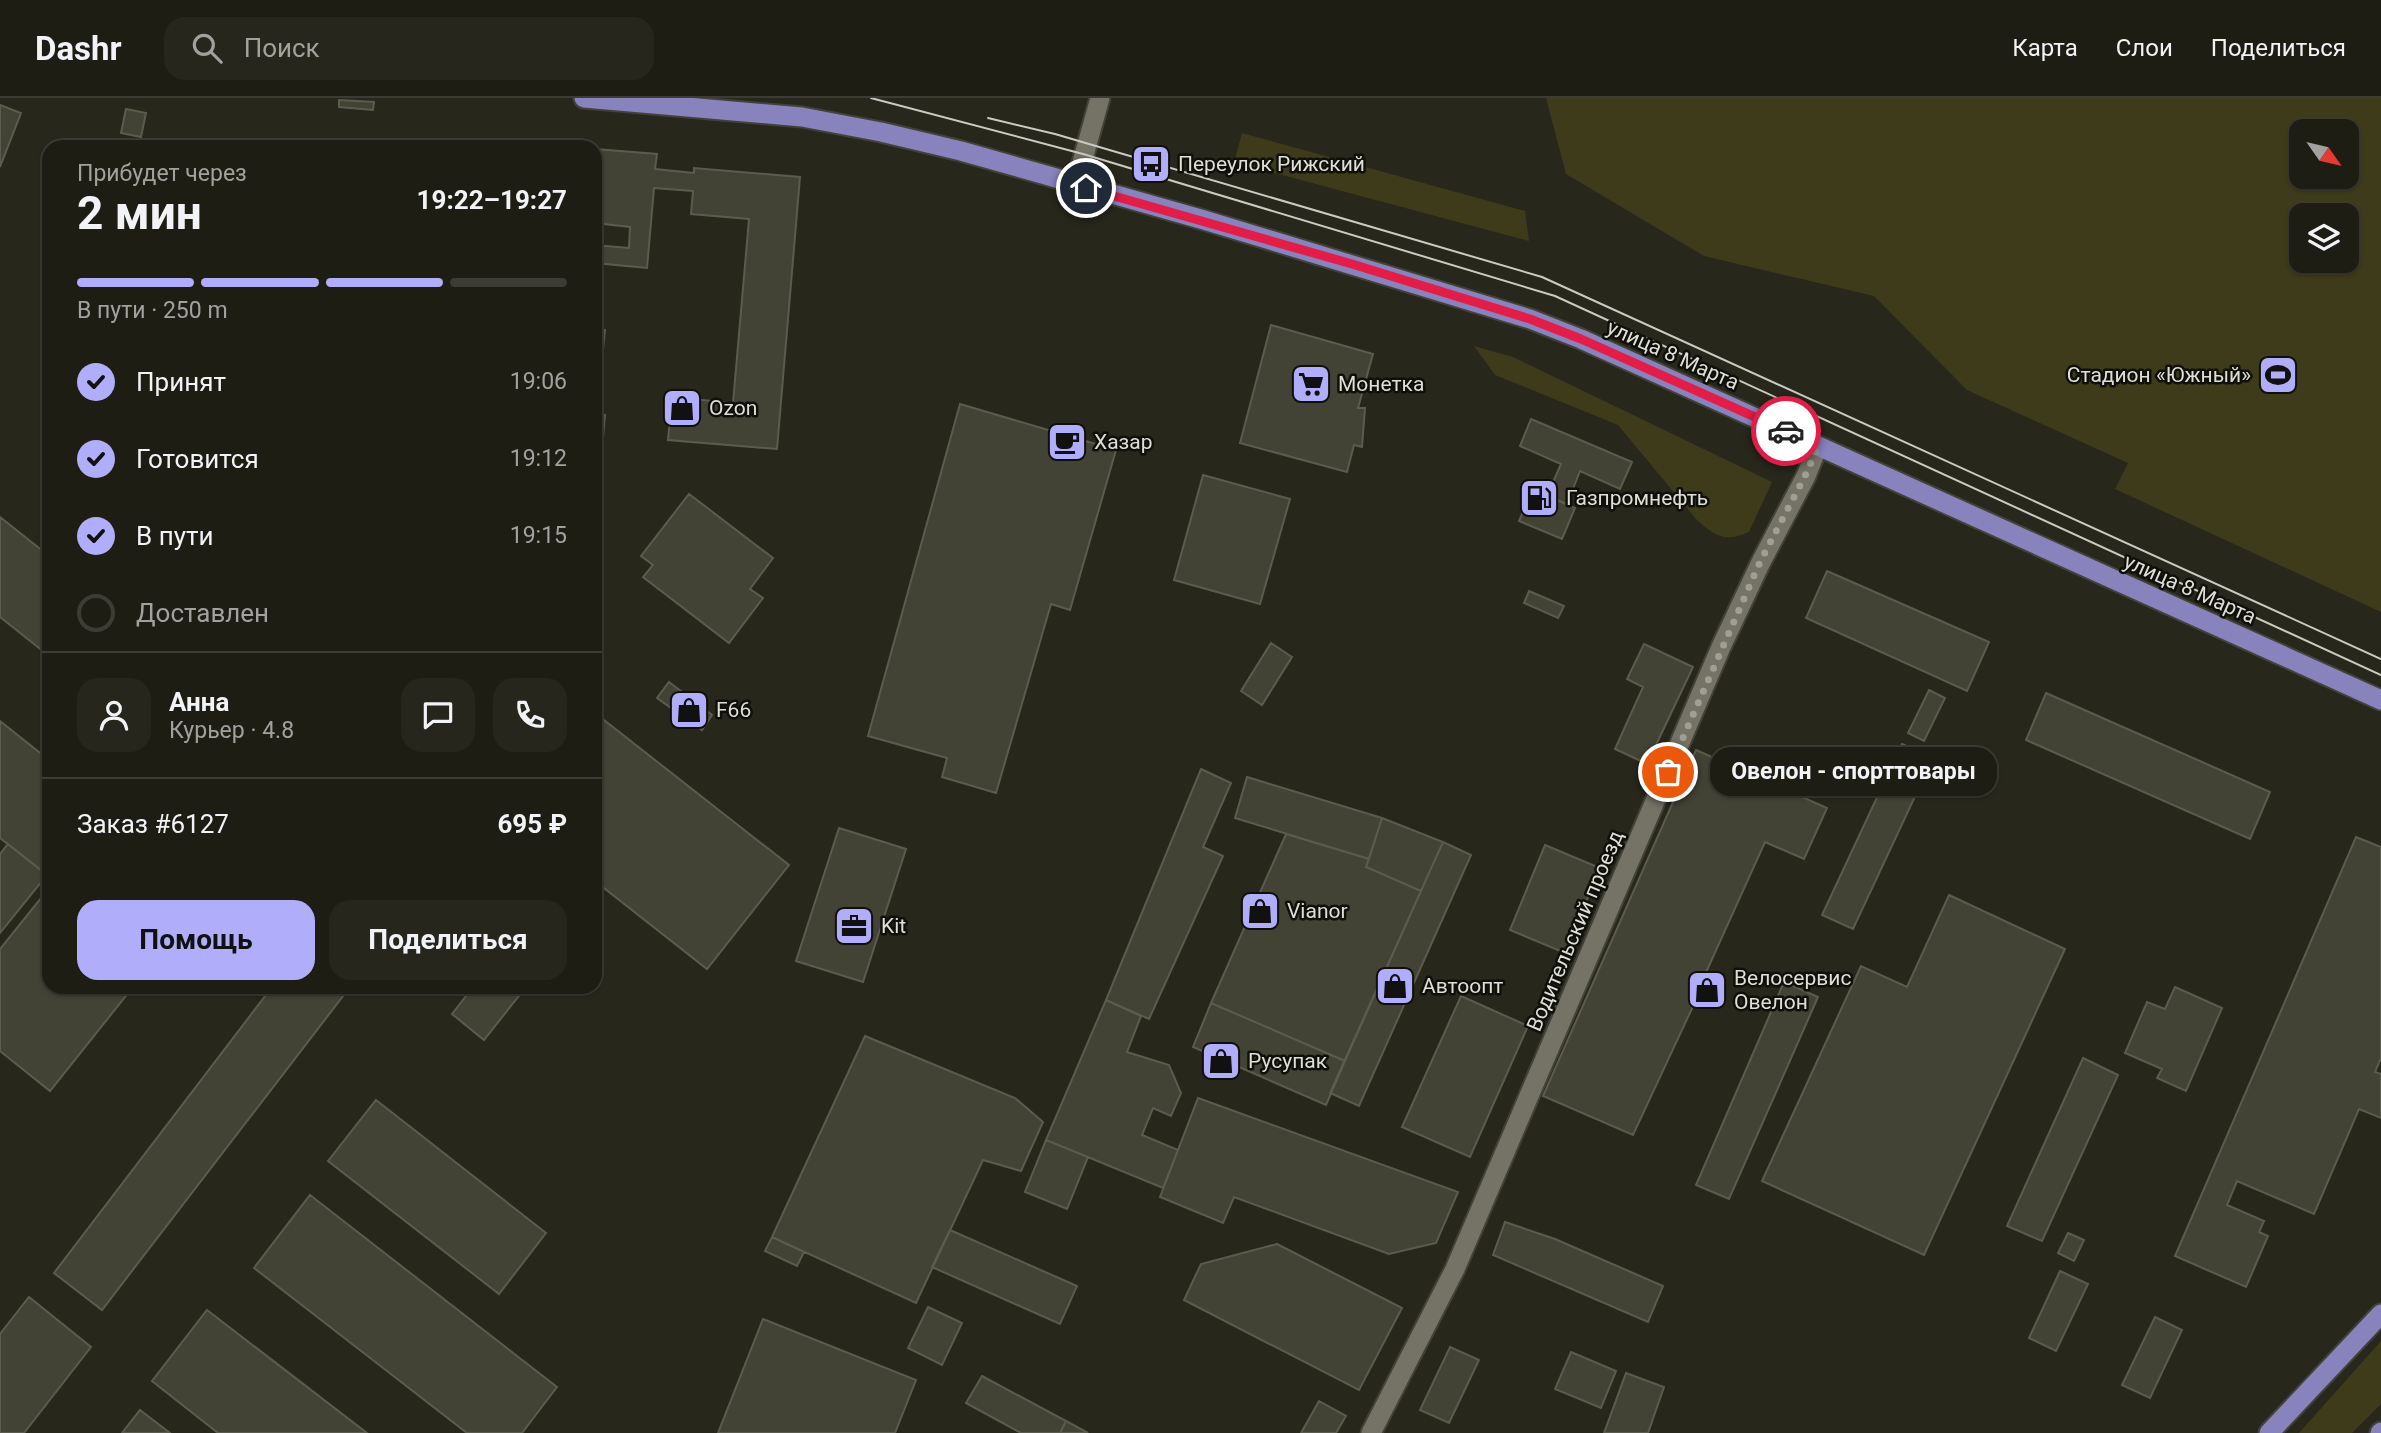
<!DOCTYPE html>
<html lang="ru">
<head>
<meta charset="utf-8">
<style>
  body { margin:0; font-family:Roboto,sans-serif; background:#26261d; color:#f1f3f6; height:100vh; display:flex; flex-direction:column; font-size:26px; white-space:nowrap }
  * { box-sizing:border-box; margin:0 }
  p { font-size:23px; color:#a1a2a0 }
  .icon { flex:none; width:38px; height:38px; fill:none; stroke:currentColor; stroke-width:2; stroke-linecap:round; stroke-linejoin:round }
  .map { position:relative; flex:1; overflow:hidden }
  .side { position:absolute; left:42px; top:42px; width:560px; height:854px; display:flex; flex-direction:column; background:#1e1d14; border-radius:21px; box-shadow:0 2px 5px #0004,0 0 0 2px #3c3b34 }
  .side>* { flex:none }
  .needle { width:46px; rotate:124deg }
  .tools { position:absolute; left:2289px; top:21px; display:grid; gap:14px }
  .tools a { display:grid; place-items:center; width:70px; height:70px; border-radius:14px; background:#1e1d14; box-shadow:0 2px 5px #0004,0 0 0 2px #3c3b34; font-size:35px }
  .pin { position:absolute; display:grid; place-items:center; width:60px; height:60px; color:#fff; margin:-30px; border:4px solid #fff; border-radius:50%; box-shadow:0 2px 7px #0007 }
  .courier { position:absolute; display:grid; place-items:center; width:70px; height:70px; margin:-35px; border:5px solid #e11d48; border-radius:50%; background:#fff; color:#222; box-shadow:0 2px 9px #0007 }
  .bubble { position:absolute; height:49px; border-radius:21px; background:#1e1d14; box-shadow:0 2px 5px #0004,0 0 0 2px #3c3b34; font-size:23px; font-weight:700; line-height:49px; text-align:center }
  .headline em { font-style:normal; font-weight:700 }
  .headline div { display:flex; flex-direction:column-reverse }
  .headline { display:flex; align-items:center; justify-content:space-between; height:119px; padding:0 35px }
  h1 { font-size:46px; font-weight:700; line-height:52px }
  .bar { display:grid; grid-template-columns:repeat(4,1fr); gap:10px 7px; align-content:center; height:84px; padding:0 35px }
  .bar i { height:9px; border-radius:5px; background:#3c3b34 }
  .bar .active { background:#b0aefa }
  .bar p { grid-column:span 4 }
  .line { display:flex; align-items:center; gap:18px; padding:0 35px; border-top:2px solid #3c3b34 }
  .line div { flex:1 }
  .round { display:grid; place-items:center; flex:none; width:74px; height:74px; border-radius:21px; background:#26261d }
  ol { padding:0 35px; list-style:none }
  li { display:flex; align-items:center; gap:21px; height:77px }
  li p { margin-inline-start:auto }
  li .icon { padding:7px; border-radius:50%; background:#b0aefa; color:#111; stroke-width:4 }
  li:last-child { color:#a1a2a0 }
  li i { width:38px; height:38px; border:4px solid #3c3b34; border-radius:50% }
  .primary-button { display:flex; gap:14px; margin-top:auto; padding:14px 35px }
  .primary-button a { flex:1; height:80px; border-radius:21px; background:#b0aefa; color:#111; font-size:28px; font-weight:700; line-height:80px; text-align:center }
  .primary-button a+a { background:#26261d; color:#f1f3f6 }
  header { display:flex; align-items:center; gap:42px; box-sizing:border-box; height:98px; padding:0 35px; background:#1e1d14; border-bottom:2px solid #3c3b34 }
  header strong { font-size:33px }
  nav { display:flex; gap:38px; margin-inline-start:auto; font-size:24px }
  .search { width:490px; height:63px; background:#26261d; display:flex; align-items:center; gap:18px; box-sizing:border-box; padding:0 24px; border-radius:21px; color:#a1a2a0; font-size:26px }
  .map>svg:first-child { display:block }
  .green { fill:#3d3b19; fill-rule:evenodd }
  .building { fill:#424235; stroke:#5c5c4e; stroke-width:2 }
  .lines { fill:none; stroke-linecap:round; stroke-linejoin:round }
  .minor-casing { stroke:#424238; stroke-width:23 }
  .primary-casing { stroke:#424238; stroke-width:23 }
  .minor { stroke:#747365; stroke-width:19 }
  .primary { stroke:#8882bd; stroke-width:19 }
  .tram { stroke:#cbcbc3; stroke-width:2 }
  .done { stroke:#9f9f95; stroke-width:7; stroke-dasharray:0 12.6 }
  .route { stroke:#e11d48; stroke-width:9 }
  .labels { text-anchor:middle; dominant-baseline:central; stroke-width:5; stroke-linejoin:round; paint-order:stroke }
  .poi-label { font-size:21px; fill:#dfdfd7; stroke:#10100b; text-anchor:start }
  .street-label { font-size:21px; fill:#dfdfd7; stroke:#10100b }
</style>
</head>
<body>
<header>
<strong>Dashr</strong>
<div class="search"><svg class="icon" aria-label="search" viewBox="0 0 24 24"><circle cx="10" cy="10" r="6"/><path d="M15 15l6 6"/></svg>Поиск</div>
<nav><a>Карта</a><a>Слои</a><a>Поделиться</a></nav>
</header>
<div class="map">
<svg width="2381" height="1335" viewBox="0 0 2381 1335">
  <rect width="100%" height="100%" fill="#28271b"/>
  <path class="green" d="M1546,0h835v514l-266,-123 13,-26 -161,-73 -93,-94 -170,-40 -138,-82zM2301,33h46v46h-46zM2301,117h46v46h-46z
    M1242,35l283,78 4,30 -295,-79z
    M1474,248l39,11 259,125 -23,50c-25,11 -34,4 -53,-13l-78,-94 -123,-50z
    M2381,1243v63l-29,29h-53z"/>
  <path class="building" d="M339,2l35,2 -1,8 -34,-3z
    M0,7l21,8 -21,54z
    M126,11l20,4 -5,24 -20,-4z
    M497,42l77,7h-78z
    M595,51l62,5 -2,15 39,4v-5l106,9 -23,272 -109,-9 4,-43 61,6 16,-184 -58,-5 2,-23 -39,-3 -7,80 -52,-5v-18l34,3 1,-21 -35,-4z
    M1271,227l102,29 -15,54h7l-3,39 -8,-2 -7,27 -107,-29z
    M595,231l10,1 -5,49h-5z
    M960,306l156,46 -46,160 -19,-6 -55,189 -54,-16 5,-19 -79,-22z
    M595,316l10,1 -2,23 -8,-1z
    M1531,321l101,43 -12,27 -40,-18 -13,33 -20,-8 14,-32 -41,-18z
    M1203,377l87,24 -30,105 -86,-24z
    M1533,392l42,18 -13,31 -43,-18z
    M689,396l84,64 -23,31 13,9 -34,45 -86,-66 10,-12 -12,-9z
    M0,419l49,39v100l-49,-39z
    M1827,473l162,71 -22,49 -161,-73z
    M1529,493l35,15 -6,12 -34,-15z
    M1271,545l21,14 -30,48 -21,-14z
    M1644,546l49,23 -46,97 -32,-15 28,-62 -16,-8z
    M669,584l43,33 -10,15 -45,-32z
    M1929,592l16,8 -21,43 -16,-8z
    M2046,595l224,99 -20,47 -224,-99z
    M595,615l194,152 -82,104 -112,-88z
    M0,623l49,39v112l-2,3 -47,-37z
    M1902,646l31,14 -80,171 -31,-14z
    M1696,652l131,58 -23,51 -39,-17 -62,137 14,8 -9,20 -13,-5 -62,133 -90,-39z
    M1201,671l30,14 -28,64 20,9 -74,163 -43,-19z
    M1247,679l135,41 -13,41 -134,-41z
    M1382,720l61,24 -22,49 -55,-24z
    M839,730l67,21 -43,133 -67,-21z
    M1286,736l83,25 -3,8 55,24 -76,170 -134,-58z
    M2356,739l25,10v211l-6,14 6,2v44l-22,-9 -45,105 -77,-33 -10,24 37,16 -5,11 9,4 -22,51 -71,-31z
    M1443,744l28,13 -112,251 -29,-13z
    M8,746l39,31 -47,58v-79z
    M1545,747l55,23 -35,85 -55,-23z
    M49,790v99h84l-83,104 -50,-40v-102z
    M1949,797l116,54 -141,306 -162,-74 99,-215 46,21z
    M1784,884l34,15 -89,202 -33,-14z
    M272,889h78l-248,323 -48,-37z
    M473,889h53l-42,53 -32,-26z
    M2175,889l47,21 -36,83 -29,-13 5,-9 -37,-16 22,-51 18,7z
    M1461,898l67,30 -58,131 -68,-30z
    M1106,902l35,16 -14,36 42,13 12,28 -10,23 -18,-8 -11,27 36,15 -15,38 -117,-48z
    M1211,905l134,58 -19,44 -133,-58z
    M865,938l150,62 28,24 -22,49 -38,-11 -67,143 -144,-66z
    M2083,960l35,17 -76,166 -35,-15z
    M1198,1000l260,94 -22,51 -47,11 -155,-57 -11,26 -63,-26z
    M376,1002l170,133 -47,61 -171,-133z
    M1046,1042l42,17 -21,52 -42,-17z
    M310,1097l247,192 -35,46h-55l-213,-165z
    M1505,1124l50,17 108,47 -15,36 -155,-67z
    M950,1132l127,56 -17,38 -128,-57z
    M2068,1135l16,7 -10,21 -16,-8z
    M772,1139l32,15 -7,14 -32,-15z
    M1277,1146l125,64 -43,82 -175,-90 17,-36z
    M2060,1173l28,13 -32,67 -27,-13z
    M29,1199l62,50 -67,86h-24v-99z
    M928,1209l34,16 -20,42 -34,-17z
    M207,1212l160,123h-149l-66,-52z
    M2155,1219l27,13 -32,68 -28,-13z
    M763,1221l153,61 -21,53h-177z
    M1450,1249l29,13 -30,63 -29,-13z
    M1571,1254l45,19 -15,37 -46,-19z
    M1626,1275l38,14 -16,46h-44z
    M982,1278l84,45 -6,12h-39l-55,-30z
    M1319,1303l27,15 -10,17h-35z
    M140,1312l30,23h-48z
    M1066,1323l22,12h-28z"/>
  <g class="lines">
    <g class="minor-casing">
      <path id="minor" d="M1076,86l24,-86
        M1371,1335l84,-164 266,-622 40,-85 45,-86 12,-30"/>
    </g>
    <g class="primary-casing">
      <path id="primary" d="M584,0l218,19 79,15 80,19 243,69 326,99 51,20 800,361
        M2269,1335l112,-119
        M2380,1335l1,-1"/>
    </g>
    <use href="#minor" class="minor"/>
    <use href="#primary" class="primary"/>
    <path class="tram" d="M871,0l212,56 472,142 826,379
      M988,20l67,16 487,143 839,382"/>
  </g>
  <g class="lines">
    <path class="done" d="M1668,674l92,-210 45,-86 13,-30 -32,-15"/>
    <path class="route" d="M1086,90l266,76 178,55 51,20 205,92"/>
  </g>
  <defs>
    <g id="bus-square" transform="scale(2.0125)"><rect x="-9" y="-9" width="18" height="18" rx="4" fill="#b0aefa" stroke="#10100b"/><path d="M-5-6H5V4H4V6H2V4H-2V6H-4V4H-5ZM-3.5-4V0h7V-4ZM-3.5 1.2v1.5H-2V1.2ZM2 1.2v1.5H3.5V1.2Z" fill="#111"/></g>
    <g id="stadium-square" transform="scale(2.0125)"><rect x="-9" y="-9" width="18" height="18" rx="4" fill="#b0aefa" stroke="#10100b"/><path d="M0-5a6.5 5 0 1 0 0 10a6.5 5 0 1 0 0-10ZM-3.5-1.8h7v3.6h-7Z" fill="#111"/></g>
    <g id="supermarket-square" transform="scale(2.0125)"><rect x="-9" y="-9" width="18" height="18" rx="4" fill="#b0aefa" stroke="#10100b"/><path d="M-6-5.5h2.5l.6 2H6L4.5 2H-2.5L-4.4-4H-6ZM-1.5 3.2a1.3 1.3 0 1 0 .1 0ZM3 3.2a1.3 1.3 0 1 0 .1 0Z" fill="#111"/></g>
    <g id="shop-square" transform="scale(2.0125)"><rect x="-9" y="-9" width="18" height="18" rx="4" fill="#b0aefa" stroke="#10100b"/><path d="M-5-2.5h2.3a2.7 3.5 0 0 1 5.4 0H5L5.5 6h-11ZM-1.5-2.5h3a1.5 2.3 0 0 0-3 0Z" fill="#111"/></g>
    <g id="cafe-square" transform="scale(2.0125)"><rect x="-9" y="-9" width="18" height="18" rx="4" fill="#b0aefa" stroke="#10100b"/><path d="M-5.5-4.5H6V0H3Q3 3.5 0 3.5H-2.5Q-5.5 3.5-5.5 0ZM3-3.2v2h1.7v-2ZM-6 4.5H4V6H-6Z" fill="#111"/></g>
    <g id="fuel-square" transform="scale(2.0125)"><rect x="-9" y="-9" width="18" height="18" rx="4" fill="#b0aefa" stroke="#10100b"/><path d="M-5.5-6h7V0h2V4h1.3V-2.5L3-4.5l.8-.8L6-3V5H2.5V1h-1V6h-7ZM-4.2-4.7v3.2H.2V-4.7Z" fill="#111"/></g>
    <g id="office-square" transform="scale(2.0125)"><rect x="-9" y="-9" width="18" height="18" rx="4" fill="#b0aefa" stroke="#10100b"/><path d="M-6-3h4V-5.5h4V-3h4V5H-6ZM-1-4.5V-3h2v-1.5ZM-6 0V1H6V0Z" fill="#111"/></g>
  </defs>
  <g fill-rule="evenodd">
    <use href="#bus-square" x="1151" y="66"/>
    <use href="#stadium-square" x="2278" y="277"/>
    <use href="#supermarket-square" x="1311" y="286"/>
    <use href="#shop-square" x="682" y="310"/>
    <use href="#cafe-square" x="1067" y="344"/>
    <use href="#fuel-square" x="1539" y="400"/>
    <use href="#shop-square" x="689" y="612"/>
    <use href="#shop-square" x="1260" y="813"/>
    <use href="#office-square" x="854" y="828"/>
    <use href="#shop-square" x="1395" y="888"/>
    <use href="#shop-square" x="1707" y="892"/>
    <use href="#shop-square" x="1221" y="963"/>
  </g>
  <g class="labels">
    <g class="poi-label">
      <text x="1178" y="66">Переулок Рижский</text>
      <text x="2251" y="277" text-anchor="end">Стадион «Южный»</text>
      <text x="1338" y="286">Монетка</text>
      <text x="709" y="310">Ozon</text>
      <text x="1094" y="344">Хазар</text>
      <text x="1566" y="400">Газпромнефть</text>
      <text x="716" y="612">F66</text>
      <text x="1287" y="813">Vianor</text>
      <text x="881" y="828">Kit</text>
      <text x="1734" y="880">Велосервис<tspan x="1734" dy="24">Овелон</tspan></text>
      <text x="1422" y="888">Автоопт</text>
      <text x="1248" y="963">Русупак</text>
    </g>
    <g class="street-label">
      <text transform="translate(1673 257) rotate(24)">улица 8 Марта</text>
      <text transform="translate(2190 491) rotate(24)">улица 8 Марта</text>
      <text transform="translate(1575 833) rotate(-67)">Водительский проезд</text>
    </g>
  </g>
</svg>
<div class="tools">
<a><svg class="needle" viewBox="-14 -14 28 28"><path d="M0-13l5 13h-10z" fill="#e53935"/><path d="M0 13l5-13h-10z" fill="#a1a2a0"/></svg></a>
<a><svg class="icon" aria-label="layers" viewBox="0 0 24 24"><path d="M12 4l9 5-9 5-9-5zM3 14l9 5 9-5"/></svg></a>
</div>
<div class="pin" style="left:1668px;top:674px;background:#ea580c"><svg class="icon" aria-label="bag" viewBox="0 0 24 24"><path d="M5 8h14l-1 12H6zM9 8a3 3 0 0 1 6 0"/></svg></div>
<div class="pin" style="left:1086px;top:90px;background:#1f2937"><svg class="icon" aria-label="home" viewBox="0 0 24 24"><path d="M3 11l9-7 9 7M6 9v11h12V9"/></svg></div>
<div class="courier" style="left:1786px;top:333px"><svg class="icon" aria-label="car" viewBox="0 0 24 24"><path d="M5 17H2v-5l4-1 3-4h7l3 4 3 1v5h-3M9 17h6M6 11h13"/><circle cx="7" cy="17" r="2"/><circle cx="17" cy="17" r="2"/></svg></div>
<div class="bubble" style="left:1710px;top:649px;width:287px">Овелон - спорттовары</div>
<section class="side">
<div class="headline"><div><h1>2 мин</h1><p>Прибудет через</p></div><em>19:22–19:27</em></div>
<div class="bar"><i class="active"></i><i class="active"></i><i class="active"></i><i></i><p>В пути · 250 m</p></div>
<ol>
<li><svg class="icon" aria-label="check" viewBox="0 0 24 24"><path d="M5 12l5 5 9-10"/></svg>Принят<p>19:06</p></li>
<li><svg class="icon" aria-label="check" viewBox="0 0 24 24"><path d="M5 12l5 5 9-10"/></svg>Готовится<p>19:12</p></li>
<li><svg class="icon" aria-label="check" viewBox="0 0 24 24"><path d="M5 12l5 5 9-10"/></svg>В пути<p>19:15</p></li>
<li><i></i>Доставлен</li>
</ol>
<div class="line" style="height:126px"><a class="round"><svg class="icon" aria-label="person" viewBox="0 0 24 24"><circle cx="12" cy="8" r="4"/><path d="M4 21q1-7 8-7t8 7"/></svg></a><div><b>Анна</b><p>Курьер · 4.8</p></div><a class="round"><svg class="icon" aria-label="chat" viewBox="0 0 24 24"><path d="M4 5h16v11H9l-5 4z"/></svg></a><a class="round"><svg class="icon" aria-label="phone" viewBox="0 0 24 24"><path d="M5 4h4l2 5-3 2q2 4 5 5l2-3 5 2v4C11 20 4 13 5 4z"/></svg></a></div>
<div class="line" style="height:91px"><div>Заказ #6127</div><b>695 ₽</b></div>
<div class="primary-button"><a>Помощь</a><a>Поделиться</a></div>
</section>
</div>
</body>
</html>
